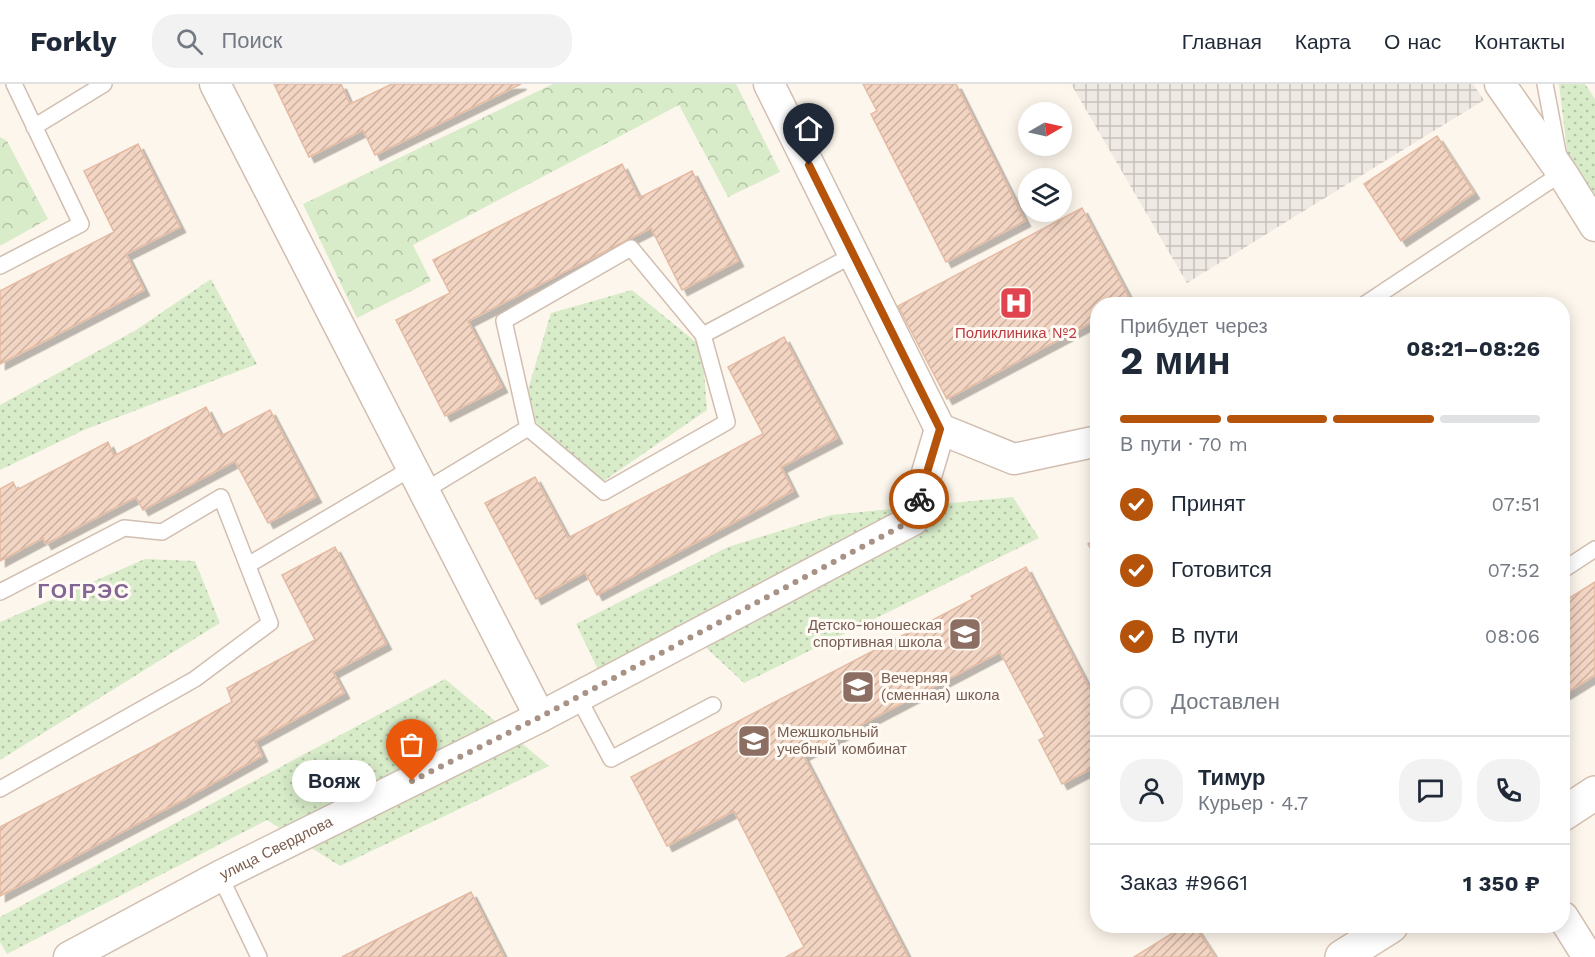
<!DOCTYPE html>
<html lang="ru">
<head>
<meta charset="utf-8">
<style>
  body { margin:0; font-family:"Work Sans",sans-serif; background:#f2f2f3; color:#1f2937; height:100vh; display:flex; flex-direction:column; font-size:22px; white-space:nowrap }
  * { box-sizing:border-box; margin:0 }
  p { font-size:20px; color:#747a83 }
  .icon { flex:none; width:33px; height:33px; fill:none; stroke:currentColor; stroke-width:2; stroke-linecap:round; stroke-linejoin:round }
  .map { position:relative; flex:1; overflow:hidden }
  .panel { position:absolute; left:1090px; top:213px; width:480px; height:636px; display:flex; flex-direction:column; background:#fff; border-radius:24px; box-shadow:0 3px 15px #0003 }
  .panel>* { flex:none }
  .needle { width:39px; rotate:81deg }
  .buttons { position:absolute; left:1018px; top:18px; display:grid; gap:12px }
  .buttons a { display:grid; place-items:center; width:54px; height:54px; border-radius:50%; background:#fff; box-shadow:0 3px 15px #0003; font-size:30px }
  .pin { position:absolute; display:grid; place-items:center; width:51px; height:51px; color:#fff; margin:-62px -26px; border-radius:50% 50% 50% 0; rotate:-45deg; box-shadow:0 0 6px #0007 }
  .pin .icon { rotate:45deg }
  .courier { position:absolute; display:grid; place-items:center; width:60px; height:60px; margin:-30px; border:4px solid #b45309; border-radius:50%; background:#fff; color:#222; box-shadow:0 2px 8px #0007 }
  .bubble { position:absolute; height:42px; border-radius:21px; background:#fff; box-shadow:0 3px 15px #0003; font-size:20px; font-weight:700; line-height:42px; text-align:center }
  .head em { font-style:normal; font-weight:700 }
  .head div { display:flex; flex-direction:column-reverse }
  .head { display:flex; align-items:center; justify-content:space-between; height:102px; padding:0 30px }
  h1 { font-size:39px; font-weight:700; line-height:45px }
  .bar { display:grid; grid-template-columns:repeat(4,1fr); gap:9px 6px; align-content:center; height:72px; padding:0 30px }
  .bar i { height:8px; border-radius:4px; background:#e0e1e3 }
  .bar .selected { background:#b45309 }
  .bar p { grid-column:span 4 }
  .line { display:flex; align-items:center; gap:15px; padding:0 30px; border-top:2px solid #e0e1e3 }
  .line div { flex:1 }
  .round { display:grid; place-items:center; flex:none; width:63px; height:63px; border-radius:24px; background:#f2f2f3 }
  ol { padding:0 30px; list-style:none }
  li { display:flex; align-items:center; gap:18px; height:66px }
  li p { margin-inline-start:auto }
  li .icon { padding:6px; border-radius:50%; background:#b45309; color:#fff; stroke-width:4 }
  li:last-child { color:#747a83 }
  li i { width:33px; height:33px; border:3px solid #e0e1e3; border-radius:50% }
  header { display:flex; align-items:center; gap:36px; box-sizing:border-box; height:84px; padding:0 30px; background:#fff; border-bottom:2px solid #e0e1e3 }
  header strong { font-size:28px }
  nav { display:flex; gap:33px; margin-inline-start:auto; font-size:21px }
  .search { width:420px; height:54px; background:#f2f2f3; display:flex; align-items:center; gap:15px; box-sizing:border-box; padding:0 21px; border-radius:24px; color:#747a83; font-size:22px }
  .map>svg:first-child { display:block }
  .industrial { fill:url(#industrial-grid) }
  .grass { fill:url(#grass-dots) }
  .forest { fill:url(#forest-crowns) }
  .building { fill:url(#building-hatch); stroke:#e6bba3; stroke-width:1.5; filter:url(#shadow) }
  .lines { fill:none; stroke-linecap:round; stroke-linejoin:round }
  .service-casing { stroke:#d1beb0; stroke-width:18 }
  .minor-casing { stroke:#d1beb0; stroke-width:33 }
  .secondary-casing { stroke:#d6c0b0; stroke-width:36 }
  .service { stroke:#fff; stroke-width:15 }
  .minor { stroke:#fff; stroke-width:30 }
  .secondary { stroke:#fff; stroke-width:33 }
  .done { stroke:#a89285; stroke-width:6; stroke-dasharray:0 10.8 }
  .route { stroke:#b45309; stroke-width:8 }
  .labels { text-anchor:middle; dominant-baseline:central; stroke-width:6; stroke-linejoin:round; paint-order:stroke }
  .health-label { font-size:15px; fill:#be3a42; stroke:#fffaf3 }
  .education-label { font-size:15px; fill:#785e54; stroke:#fffaf3; text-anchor:start }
  .street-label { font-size:15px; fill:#7a5c4d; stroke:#fffaf3 }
  .district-label { font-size:21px; font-weight:bold; letter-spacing:1.5px; fill:#846695; stroke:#fffaf3 }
</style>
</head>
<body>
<header>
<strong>Forkly</strong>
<div class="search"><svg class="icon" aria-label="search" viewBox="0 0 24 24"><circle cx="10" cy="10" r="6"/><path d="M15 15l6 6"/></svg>Поиск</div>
<nav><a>Главная</a><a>Карта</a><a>О нас</a><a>Контакты</a></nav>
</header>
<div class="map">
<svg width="1595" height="873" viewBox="0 0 1595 873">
  <defs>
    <pattern id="industrial-grid" width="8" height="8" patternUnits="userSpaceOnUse" patternTransform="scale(1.5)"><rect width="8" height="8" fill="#efe9e4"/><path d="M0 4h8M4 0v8" fill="none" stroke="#c7c0bb"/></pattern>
    <pattern id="grass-dots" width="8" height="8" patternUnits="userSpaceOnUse" patternTransform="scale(1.5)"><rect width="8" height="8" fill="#d8ecc9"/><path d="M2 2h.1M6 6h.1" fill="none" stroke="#b4c2a5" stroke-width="1.8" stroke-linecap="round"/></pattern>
    <pattern id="forest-crowns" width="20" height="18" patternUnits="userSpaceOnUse" patternTransform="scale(1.5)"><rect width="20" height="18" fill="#d8ecc9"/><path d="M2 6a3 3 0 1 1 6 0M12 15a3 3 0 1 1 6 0" fill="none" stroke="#b4c2a5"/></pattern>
    <pattern id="building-hatch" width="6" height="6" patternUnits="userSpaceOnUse" patternTransform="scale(1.5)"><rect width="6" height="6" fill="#f3d5c3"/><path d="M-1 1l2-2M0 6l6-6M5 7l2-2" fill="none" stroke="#cab0a1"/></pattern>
    <filter id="shadow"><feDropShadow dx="5.5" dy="5.5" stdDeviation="0" flood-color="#0004"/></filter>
  </defs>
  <rect width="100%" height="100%" fill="#fdf6ec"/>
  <path class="industrial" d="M1071,0h402l11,16 -297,183z"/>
  <path class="grass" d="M1559,0h26l10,15v107l-26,-39z
    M211,195l46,85 -173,66 -84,40v-65l136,-75z
    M632,206l70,57 5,63 -115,79 -69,-83 28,-93z
    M1013,413l26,41 -295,145 -58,-54 -86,45 -24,-50 152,-77 103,-32z
    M145,475l50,2 25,62 -220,137v-138z
    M445,595l104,87 -209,100 -73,-46 -260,134 -7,-12v-25z"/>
  <path class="forest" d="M553,0h183l44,88 -52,25 -49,-92 -266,140 18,36 -74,37 -54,-114z
    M0,53l7,4 41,78 -48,27z"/>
  <path class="building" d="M274,0h67l9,20 42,-20h129l-146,71 -12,-25 -54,27z
    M863,0h93l69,137 -79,41 -75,-148 6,-3z
    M1437,52l37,57 -73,48 -37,-57z
    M138,60l42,83 -54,27 18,36 -144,74v-73l114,-59 -30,-61z
    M622,80l17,34 53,-27 46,90 -56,29 -31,-62 -183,93 34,66 -57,29 -49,-96 54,-27 -17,-33z
    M1082,124l49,93 -6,3h-27v15l-151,80 -49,-93z
    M784,253l53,101 -56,29 12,24 -196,104 -12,-23 -49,27 -51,-96 50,-26 33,61 195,-104 -35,-67z
    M206,323l15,29 49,-26 46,87 -48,26 -33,-62 -92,49 -7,-13 -90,47 -3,-6 -43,23v-72l13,-7 4,8 91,-48 6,14z
    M1098,454v23l-10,-17z
    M335,463l51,97 -53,28 11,21 -89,48 7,15 -81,45 -181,95v-69l152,-80 80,-45 -5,-14 88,-48 -33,-65z
    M1026,483l72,138v60l-36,19 -23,-44 6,-3 -45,-85 -197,103 105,202h-122l18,-10 -70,-136 -67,35 -36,-69 342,-178 -2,-3z
    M1595,498v93l-32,20v-93z
    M471,808l33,65h-162z
    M1184,842h11l20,31h-81z"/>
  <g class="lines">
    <g class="service-casing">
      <path id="service" d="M34,43l70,-43
        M0,182l81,-42 -67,-140
        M1365,220l197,-131 -17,-89
        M528,344l76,64 123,-70 -24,-87
        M424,407l104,-63 -24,-107 127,-73 72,87 150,-80
        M248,481l164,-97
        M1563,486l32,-21
        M0,508l124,-64 38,4 59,-35 49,126 -75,56 -195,110
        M578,613l33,62 102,-54
        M220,792l39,81"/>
    </g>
    <g class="minor-casing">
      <g id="minor">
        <path d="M215,0l325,633"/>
        <path d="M769,0l171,345 74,30 84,-18"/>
        <path d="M1500,0l62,89 33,53"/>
        <path d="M1563,833l25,40"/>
        <path id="s1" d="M69,873l151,-81 320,-159 373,-197 27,-91"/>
      </g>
    </g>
    <g class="secondary-casing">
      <path id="secondary" d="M1563,730l32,-21
        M1342,873l49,-31"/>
    </g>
    <use href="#service" class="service"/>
    <use href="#minor" class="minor"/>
    <use href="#secondary" class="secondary"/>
  </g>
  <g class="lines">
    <path class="done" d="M412,697l128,-64 373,-197 6,-21"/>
    <path class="route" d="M809,81l131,264 -21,70"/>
  </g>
  <defs>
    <g id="hospital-square" transform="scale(1.725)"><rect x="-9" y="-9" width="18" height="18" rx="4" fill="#e0444e" stroke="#fffaf3"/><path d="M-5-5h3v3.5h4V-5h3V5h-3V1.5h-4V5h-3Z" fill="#fff"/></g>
    <g id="school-square" transform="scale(1.725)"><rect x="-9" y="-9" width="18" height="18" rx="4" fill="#8d6e63" stroke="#fffaf3"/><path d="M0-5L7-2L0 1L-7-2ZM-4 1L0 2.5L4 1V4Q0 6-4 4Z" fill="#fff"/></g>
  </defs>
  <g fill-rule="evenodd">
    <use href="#hospital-square" x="1016" y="219"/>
    <use href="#school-square" x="965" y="550"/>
    <use href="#school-square" x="858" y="603"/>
    <use href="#school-square" x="754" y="657"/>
  </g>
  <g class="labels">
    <g class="health-label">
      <text x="1016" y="249">Поликлиника №2</text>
    </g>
    <g class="education-label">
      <text x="942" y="541" text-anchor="end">Детско-юношеская<tspan x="942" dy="17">спортивная школа</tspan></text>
      <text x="881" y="594">Вечерняя<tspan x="881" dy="17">(сменная) школа</tspan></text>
      <text x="777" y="648">Межшкольный<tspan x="777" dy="17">учебный комбинат</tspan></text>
    </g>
    <g class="street-label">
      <text stroke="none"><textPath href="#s1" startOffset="234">улица Свердлова</textPath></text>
    </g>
    <g class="district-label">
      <text x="84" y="506">ГОГРЭС</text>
    </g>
  </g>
</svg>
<div class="buttons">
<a><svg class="needle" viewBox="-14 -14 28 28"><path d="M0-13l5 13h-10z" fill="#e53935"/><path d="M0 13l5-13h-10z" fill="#747a83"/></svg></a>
<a><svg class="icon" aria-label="layers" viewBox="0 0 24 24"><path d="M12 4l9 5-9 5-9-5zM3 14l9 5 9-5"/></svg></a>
</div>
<div class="pin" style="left:412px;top:697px;background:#ea580c"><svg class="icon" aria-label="bag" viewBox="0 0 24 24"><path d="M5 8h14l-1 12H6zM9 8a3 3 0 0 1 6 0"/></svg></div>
<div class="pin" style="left:809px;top:81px;background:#1f2937"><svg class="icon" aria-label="home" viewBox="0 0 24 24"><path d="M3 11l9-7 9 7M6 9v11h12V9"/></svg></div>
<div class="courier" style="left:919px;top:415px"><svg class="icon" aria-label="bike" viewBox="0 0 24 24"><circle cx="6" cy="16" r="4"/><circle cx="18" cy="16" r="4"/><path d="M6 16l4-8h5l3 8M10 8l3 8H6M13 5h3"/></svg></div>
<div class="bubble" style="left:292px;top:676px;width:84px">Вояж</div>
<section class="panel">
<div class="head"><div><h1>2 мин</h1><p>Прибудет через</p></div><em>08:21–08:26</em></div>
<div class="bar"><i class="selected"></i><i class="selected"></i><i class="selected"></i><i></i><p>В пути · 70 m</p></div>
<ol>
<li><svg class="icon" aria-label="check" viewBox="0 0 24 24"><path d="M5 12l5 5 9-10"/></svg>Принят<p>07:51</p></li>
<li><svg class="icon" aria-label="check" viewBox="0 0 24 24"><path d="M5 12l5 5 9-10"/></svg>Готовится<p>07:52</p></li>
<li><svg class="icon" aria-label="check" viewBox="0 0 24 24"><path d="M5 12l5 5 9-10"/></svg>В пути<p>08:06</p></li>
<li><i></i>Доставлен</li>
</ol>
<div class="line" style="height:108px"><a class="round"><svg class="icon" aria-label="person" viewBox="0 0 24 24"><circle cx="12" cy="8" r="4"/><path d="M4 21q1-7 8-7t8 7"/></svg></a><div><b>Тимур</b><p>Курьер · 4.7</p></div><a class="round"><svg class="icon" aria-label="chat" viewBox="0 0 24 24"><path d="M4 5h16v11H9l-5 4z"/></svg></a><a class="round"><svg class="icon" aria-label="phone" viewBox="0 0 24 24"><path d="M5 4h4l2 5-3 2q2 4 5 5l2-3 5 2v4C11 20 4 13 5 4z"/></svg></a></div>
<div class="line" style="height:78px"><div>Заказ #9661</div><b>1 350 ₽</b></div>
</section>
</div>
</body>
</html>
